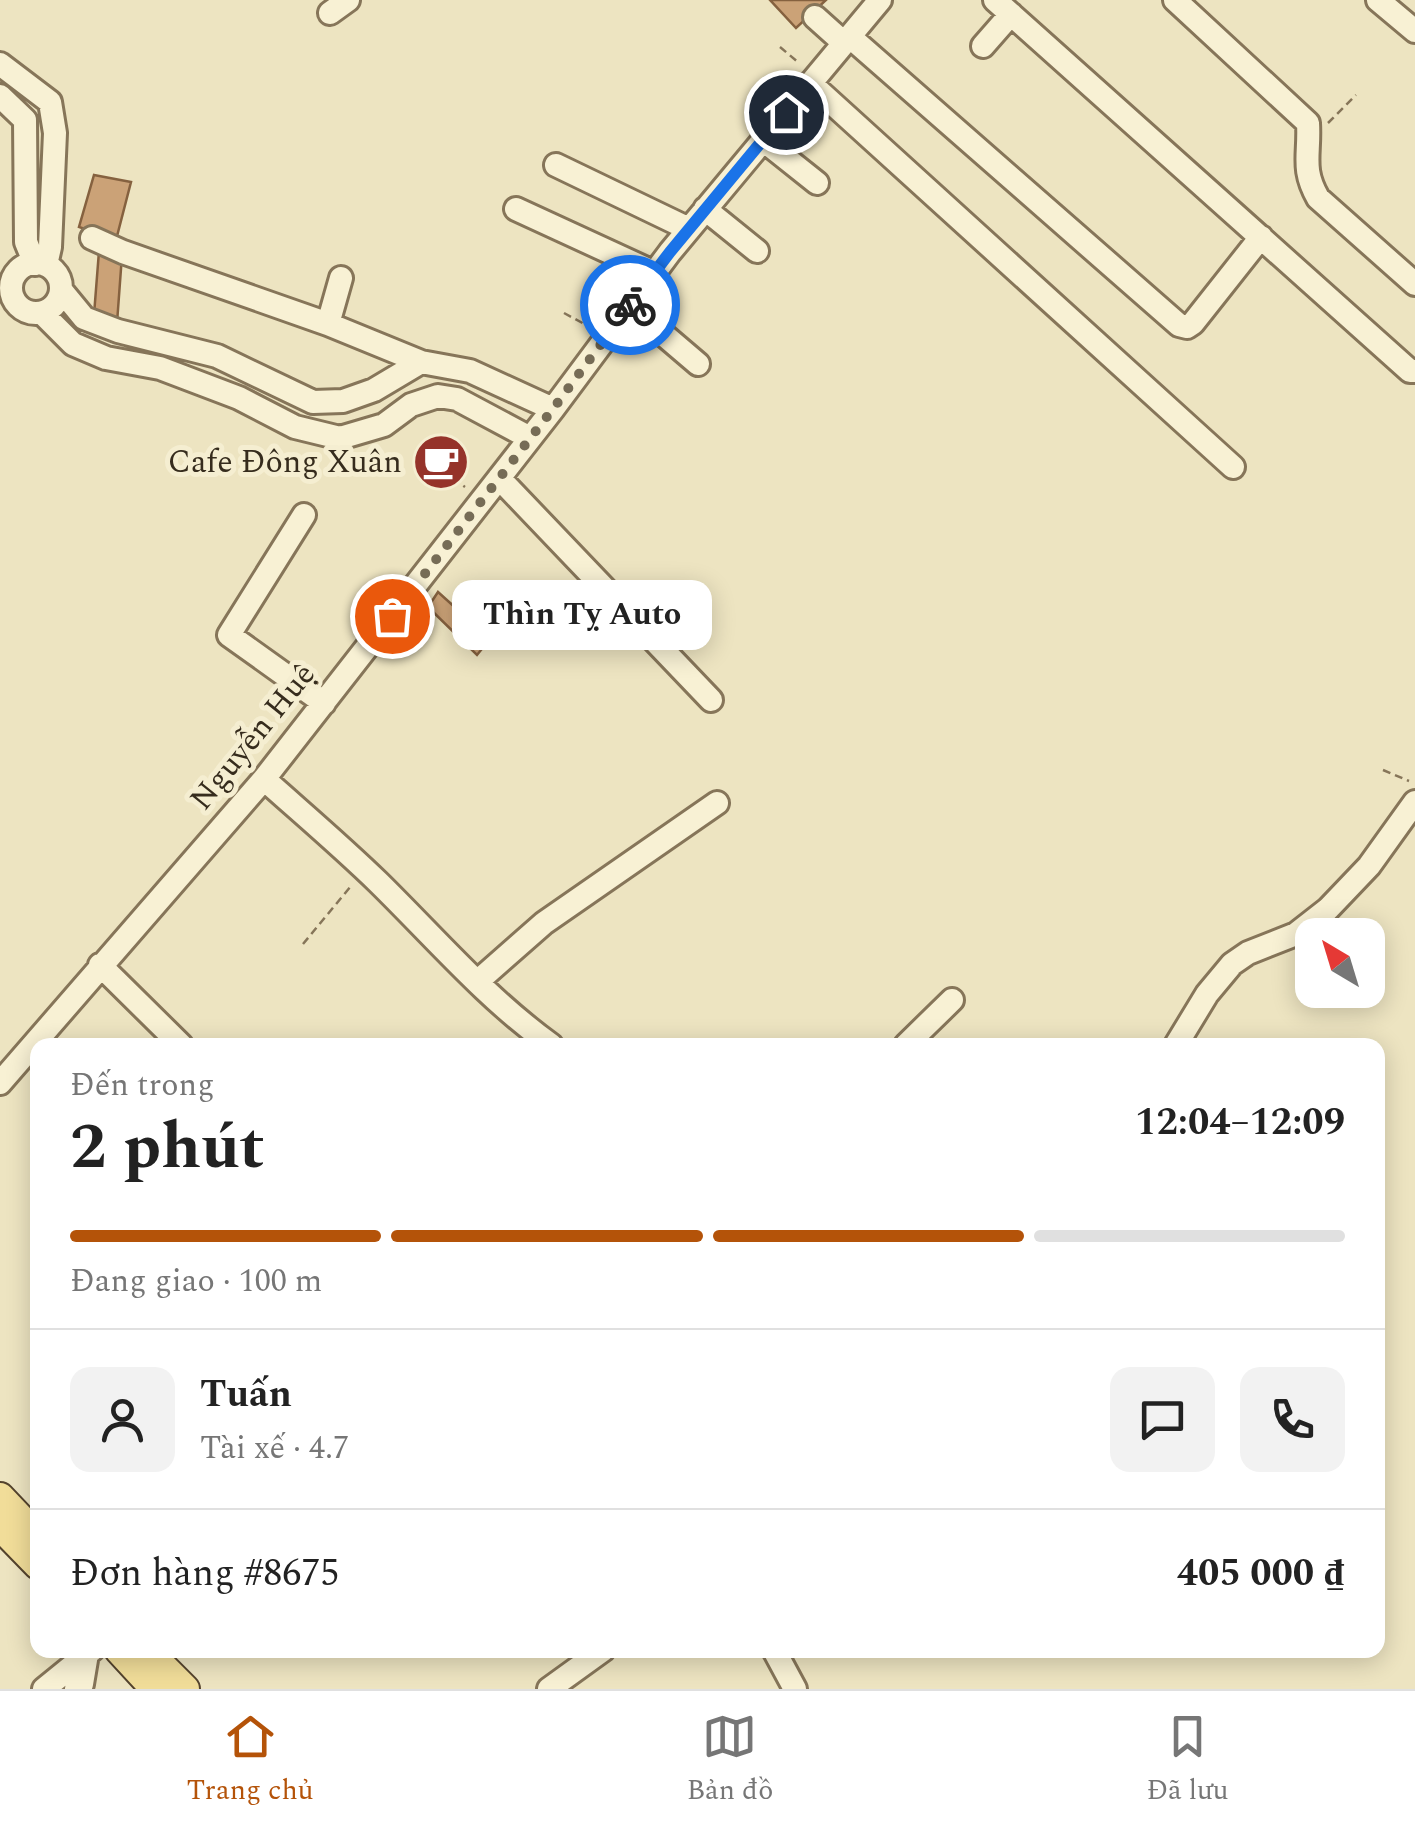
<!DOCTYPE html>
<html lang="vi">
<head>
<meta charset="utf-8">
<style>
  body { margin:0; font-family:Spectral,serif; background:#f2f2f2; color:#222; height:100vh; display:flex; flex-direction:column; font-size:38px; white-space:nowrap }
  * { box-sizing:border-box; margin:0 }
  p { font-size:32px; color:#767676 }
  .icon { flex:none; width:55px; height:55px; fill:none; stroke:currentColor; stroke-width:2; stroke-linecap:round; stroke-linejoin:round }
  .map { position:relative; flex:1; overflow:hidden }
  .details { position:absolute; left:30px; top:1038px; width:1355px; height:620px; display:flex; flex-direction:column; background:#fff; border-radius:20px; box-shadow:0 5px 25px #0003 }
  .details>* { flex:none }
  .needle { width:65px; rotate:322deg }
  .tools { position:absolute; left:1295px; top:918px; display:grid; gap:20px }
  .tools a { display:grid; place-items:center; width:90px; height:90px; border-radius:20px; background:#fff; box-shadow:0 5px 25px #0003; font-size:50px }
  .pin { position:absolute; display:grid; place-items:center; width:85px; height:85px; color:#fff; margin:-42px; border:5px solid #fff; border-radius:50%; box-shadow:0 2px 10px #0007 }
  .courier { position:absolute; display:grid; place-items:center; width:100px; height:100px; margin:-50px; border:8px solid #1a73e8; border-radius:50%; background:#fff; color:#222; box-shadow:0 2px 12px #0007 }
  .bubble { position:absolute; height:70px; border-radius:20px; background:#fff; box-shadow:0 5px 25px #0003; font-size:32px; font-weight:700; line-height:70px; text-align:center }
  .headline em { font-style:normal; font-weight:700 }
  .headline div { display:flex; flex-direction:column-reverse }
  .headline { display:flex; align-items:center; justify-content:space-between; height:170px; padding:0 40px }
  h1 { font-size:65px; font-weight:700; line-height:75px }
  .bar { display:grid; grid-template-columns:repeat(4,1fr); gap:15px 10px; align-content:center; height:120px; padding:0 40px }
  .bar i { height:12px; border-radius:8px; background:#e0e0e0 }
  .bar .on { background:#b45309 }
  .bar p { grid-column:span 4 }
  .line { display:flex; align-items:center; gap:25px; padding:0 40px; border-top:2px solid #e0e0e0 }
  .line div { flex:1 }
  .round { display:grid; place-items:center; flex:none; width:105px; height:105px; border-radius:20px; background:#f2f2f2 }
  .dock { display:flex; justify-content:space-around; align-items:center; height:140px; border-top:2px solid #e0e0e0; background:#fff; font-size:28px; color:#767676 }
  .dock a { display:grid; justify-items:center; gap:5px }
  .dock .on { color:#b45309 }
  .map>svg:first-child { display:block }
  .building { fill:#cba277; stroke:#85613f; stroke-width:2.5 }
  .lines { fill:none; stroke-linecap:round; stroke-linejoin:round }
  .minor-casing { stroke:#867559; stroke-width:28 }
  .major-casing { stroke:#54432d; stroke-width:32 }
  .path { stroke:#867559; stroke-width:2.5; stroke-dasharray:8 5; stroke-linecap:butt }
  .minor { stroke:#f8f1d4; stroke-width:22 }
  .major { stroke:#f1dd99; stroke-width:28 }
  .done { stroke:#766c56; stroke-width:10; stroke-dasharray:0 18 }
  .route { stroke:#1a73e8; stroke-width:12 }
  .labels { text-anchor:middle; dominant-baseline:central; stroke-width:10; stroke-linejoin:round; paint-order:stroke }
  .poi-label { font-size:32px; fill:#362c1d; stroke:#f5eed1; text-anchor:end }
  .street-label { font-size:32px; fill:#362c1d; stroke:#f5eed1 }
</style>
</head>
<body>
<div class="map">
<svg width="1415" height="1689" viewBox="0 0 1415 1689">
  <rect width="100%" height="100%" fill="#ede4c1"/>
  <path class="building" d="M770,0h56l-30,28z
    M94,175l37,7 -15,58 -37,-13z
    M99,251l23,4 -5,68 -23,-8z
    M438,592l52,47 -13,16 -49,-48z"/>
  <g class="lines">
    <g class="minor-casing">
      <path id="minor" d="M995,0l415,371h5
        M1175,0l133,123c2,32 -7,45 10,75l97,86
        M1378,0l37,31
        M330,13l18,-13
        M815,17l29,26
        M849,36l330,289 8,2 6,-4 68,-86
        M983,46l28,-32
        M0,64l50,38 5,31 -5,114 -4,18
        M810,83l423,384
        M0,96l25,24 1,122 9,22
        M763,140l54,43
        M556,165l133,64
        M516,209l139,64
        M705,209l52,42
        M92,238l31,14 205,72 93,38
        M11 288a25 25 0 1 1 50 0a25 25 0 1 1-50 0Z
        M61,290l23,28 34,13 99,25 96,46 30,-1 31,-11 47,-28 49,9 83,38
        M630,306l68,58
        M42,313l31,31 33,14 54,10 79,30 56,29 45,11 44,-13 27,-20 27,-9 19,3 73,39
        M328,324l13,-46
        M499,478l212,222
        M304,515l-75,120 95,68
        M264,779c38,34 77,67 114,103 57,56 108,116 173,163
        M100,965l81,80
        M477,982l67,-59 173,-120
        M906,1045l46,-45
        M1176,1045l31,-51 25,-30 16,-11 48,-19 32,-25 41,-43 46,-64
        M0,1083l264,-304 289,-370 117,-157 210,-252
        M774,1650l21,39
        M44,1689l48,-39
        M76,1689l6,-5 5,-30
        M549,1689l54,-39"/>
    </g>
    <g class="major-casing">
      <path id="major" d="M0,1497l38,40
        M0,1526l38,39
        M119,1650l36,39
        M146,1650l39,39"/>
    </g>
    <path class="path" d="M780,47l19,16
      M1328,123l28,-28
      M564,313l24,13
      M442,471l23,16
      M1383,770l26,11
      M303,944l48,-58"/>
    <use href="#minor" class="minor"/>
    <use href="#major" class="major"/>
  </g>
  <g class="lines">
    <path class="done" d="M392,616l161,-207 77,-104"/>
    <path class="route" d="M630,305l40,-53 116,-140"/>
  </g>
  <defs>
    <g id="cafe-disc" transform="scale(2.875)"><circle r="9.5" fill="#95332a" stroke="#f5eed1"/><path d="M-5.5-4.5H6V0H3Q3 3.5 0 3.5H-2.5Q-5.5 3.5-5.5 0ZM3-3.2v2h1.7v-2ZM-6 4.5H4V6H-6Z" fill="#fff"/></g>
  </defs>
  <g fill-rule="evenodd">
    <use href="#cafe-disc" x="441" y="462"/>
  </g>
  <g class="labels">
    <g class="poi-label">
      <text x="402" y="462">Cafe Đông Xuân</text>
    </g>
    <g class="street-label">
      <text transform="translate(253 737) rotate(-51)">Nguyễn Huệ</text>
    </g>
  </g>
</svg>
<div class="tools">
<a><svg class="needle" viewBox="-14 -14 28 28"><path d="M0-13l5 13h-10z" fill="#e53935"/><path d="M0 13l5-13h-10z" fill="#767676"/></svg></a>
</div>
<div class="pin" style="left:392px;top:616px;background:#ea580c"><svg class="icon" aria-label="bag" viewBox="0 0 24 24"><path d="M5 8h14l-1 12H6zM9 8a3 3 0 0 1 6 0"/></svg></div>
<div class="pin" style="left:786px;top:112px;background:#1f2937"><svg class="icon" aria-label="home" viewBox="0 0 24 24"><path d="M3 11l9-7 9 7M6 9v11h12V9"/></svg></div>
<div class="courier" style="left:630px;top:305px"><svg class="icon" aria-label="bike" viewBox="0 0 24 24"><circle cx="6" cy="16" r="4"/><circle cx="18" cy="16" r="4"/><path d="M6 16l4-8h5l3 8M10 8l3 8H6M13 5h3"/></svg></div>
<div class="bubble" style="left:452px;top:580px;width:260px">Thìn Tỵ Auto</div>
<section class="details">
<div class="headline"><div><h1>2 phút</h1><p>Đến trong</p></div><em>12:04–12:09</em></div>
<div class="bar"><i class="on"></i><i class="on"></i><i class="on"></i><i></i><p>Đang giao · 100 m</p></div>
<div class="line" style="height:180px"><a class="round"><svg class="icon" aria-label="person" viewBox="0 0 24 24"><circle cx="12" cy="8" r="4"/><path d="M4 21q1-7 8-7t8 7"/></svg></a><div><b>Tuấn</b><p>Tài xế · 4.7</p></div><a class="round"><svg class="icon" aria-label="chat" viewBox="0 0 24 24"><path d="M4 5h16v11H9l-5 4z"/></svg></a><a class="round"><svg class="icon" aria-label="phone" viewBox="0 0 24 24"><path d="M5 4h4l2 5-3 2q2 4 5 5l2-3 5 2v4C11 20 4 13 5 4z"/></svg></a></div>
<div class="line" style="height:130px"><div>Đơn hàng #8675</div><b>405 000 ₫</b></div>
</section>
</div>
<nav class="dock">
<a class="on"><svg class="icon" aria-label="home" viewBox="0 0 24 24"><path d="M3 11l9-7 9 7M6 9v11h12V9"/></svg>Trang chủ</a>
<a><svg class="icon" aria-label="map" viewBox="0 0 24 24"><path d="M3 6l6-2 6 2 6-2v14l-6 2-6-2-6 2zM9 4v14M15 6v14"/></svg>Bản đồ</a>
<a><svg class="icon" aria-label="saved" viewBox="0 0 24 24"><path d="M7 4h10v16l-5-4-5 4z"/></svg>Đã lưu</a>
</nav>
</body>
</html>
